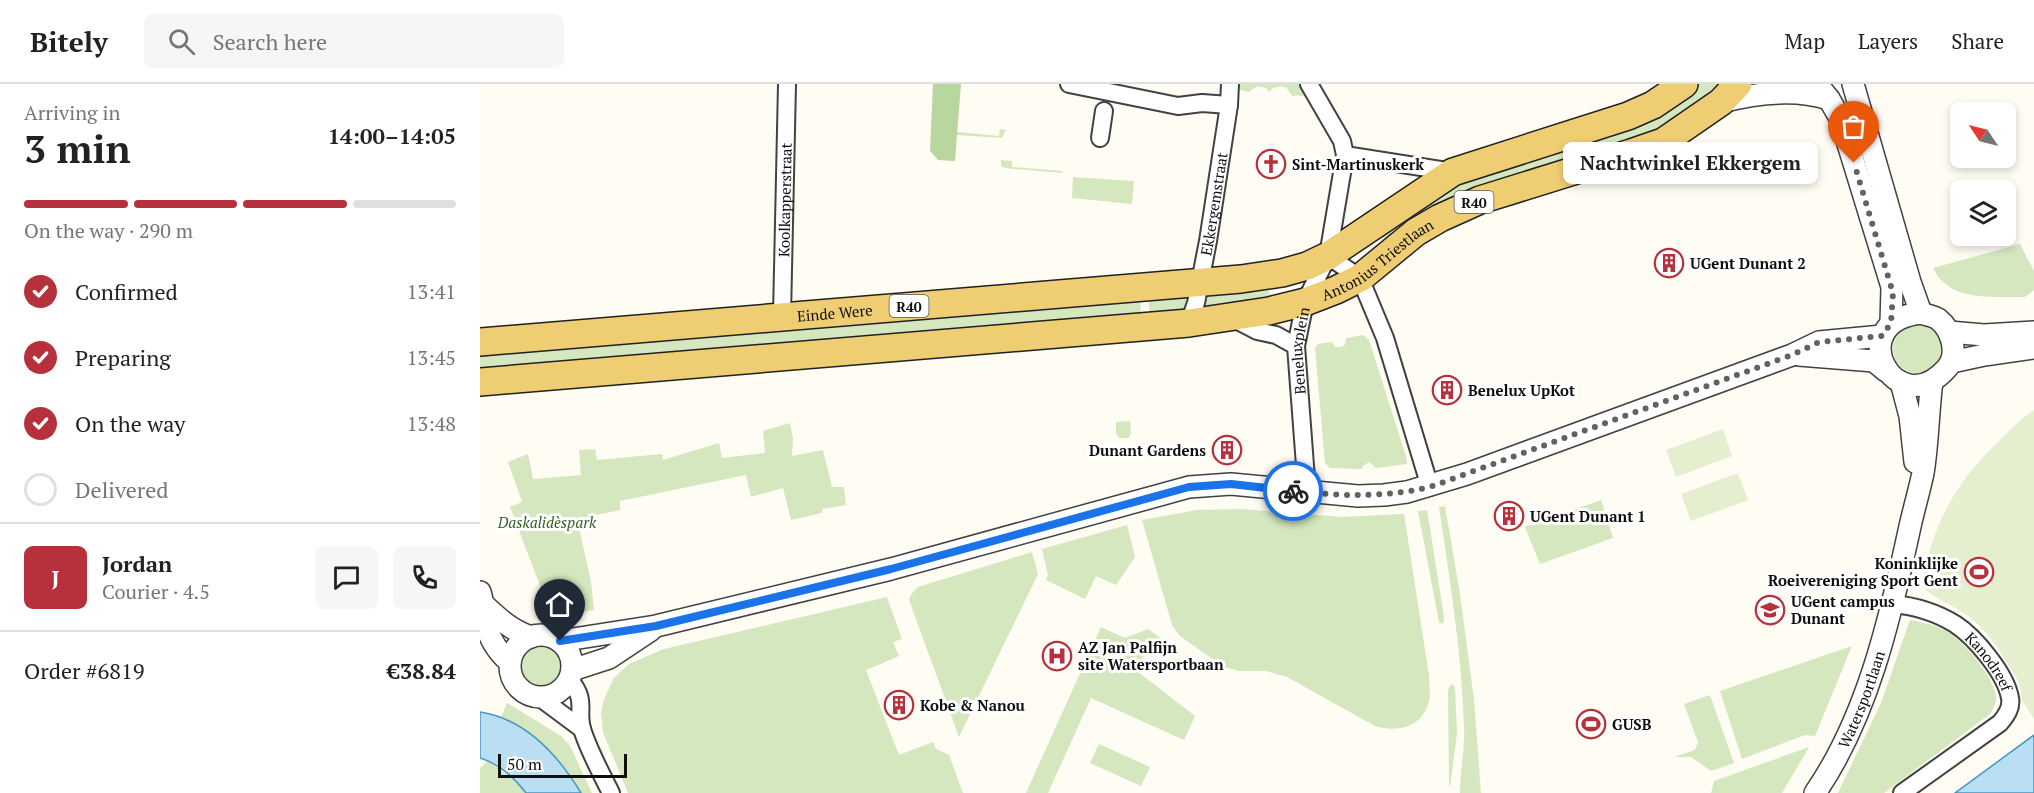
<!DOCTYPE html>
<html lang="en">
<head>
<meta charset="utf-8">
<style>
  body { margin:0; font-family:"PT Serif",serif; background:#f6f6f6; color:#222; height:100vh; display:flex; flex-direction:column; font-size:22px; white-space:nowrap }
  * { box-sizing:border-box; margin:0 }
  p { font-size:20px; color:#767676 }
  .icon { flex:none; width:33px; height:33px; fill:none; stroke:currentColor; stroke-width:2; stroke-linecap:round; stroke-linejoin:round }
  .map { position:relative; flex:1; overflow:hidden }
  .panel { display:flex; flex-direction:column; background:#fff; width:480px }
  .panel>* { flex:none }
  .needle { width:39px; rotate:305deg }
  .controls { position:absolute; left:1470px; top:18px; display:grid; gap:12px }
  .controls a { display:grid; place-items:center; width:66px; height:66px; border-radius:9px; background:#fff; box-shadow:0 3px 9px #0003; font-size:30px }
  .scale { position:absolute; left:18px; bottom:15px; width:129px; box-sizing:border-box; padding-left:6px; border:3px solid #0f0f0f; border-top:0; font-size:16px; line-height:21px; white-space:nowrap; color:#0f0f0f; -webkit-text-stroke:4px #fff; paint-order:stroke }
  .pin { position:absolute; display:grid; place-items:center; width:51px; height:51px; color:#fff; margin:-62px -26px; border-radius:50% 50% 50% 0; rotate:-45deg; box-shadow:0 0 6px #0007 }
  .pin .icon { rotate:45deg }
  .courier { position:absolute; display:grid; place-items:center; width:60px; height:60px; margin:-30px; border:4px solid #1a73e8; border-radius:50%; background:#fff; color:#222; box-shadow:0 2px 8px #0007 }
  .bubble { position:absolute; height:42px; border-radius:9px; background:#fff; box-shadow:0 3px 9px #0003; font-size:20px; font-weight:600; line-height:42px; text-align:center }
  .head em { font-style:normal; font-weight:600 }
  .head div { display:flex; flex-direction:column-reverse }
  .head { display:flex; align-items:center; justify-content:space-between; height:102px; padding:0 24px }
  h1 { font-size:39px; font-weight:600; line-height:45px }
  .bar { display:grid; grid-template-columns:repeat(4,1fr); gap:9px 6px; align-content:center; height:72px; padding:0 24px }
  .bar i { height:8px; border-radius:4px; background:#e0e0e0 }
  .bar .active { background:#b6313b }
  .bar p { grid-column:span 4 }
  .line { display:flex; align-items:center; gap:15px; padding:0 24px; border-top:2px solid #e0e0e0 }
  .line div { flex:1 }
  .round { display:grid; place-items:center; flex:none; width:63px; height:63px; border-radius:9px; background:#f6f6f6 }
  ol { padding:0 24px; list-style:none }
  li { display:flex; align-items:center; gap:18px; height:66px }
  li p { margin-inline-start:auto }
  li .icon { padding:6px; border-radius:50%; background:#b6313b; color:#fff; stroke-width:4 }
  li:last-child { color:#767676 }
  li i { width:33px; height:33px; border:3px solid #e0e0e0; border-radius:50% }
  header { display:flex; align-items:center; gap:36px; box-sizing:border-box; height:84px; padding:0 30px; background:#fff; border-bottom:2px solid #e0e0e0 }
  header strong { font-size:28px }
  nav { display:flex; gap:33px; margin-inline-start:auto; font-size:21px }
  .search { width:420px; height:54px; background:#f6f6f6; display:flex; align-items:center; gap:15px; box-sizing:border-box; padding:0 21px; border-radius:9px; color:#767676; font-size:22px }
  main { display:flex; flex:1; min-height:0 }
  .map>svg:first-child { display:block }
  .green { fill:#d4e7be }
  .forest { fill:#b9d69e }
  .pitch { fill:#e5efcf }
  .water { fill:#bbdff2; stroke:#4795c4; stroke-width:1.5 }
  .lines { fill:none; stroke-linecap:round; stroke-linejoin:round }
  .minor-casing { stroke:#424242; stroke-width:20 }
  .tertiary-casing { stroke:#424242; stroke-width:24 }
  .primary-casing { stroke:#202020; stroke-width:30 }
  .minor { stroke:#fff; stroke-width:16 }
  .tertiary { stroke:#fff; stroke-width:21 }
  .primary { stroke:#eecd73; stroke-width:27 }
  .done { stroke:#63625f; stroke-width:6; stroke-dasharray:0 10.8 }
  .route { stroke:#1a73e8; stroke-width:8 }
  .labels { text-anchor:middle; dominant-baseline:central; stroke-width:6; stroke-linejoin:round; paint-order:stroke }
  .shield { fill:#fff; stroke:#575757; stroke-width:1.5 }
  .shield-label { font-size:14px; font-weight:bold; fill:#0f0f0f }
  .poi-label { font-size:15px; font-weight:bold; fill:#0f0f0f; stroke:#fff; text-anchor:start }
  .street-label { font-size:15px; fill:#0f0f0f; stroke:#fff }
  .park-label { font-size:15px; font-style:italic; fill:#336324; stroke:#fff }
</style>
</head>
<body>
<header>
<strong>Bitely</strong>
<div class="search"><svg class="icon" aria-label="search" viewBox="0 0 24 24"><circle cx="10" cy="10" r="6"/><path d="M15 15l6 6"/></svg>Search here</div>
<nav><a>Map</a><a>Layers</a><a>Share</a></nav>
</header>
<main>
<section class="panel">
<div class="head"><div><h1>3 min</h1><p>Arriving in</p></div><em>14:00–14:05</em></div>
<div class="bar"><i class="active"></i><i class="active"></i><i class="active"></i><i></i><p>On the way · 290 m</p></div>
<ol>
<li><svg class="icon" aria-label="check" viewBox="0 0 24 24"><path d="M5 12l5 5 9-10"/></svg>Confirmed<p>13:41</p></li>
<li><svg class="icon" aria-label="check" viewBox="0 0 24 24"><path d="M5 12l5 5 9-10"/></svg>Preparing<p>13:45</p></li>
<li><svg class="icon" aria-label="check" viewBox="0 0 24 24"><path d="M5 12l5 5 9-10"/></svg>On the way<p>13:48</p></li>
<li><i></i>Delivered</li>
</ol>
<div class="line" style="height:108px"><b class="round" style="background:#b6313b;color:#fff">J</b><div><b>Jordan</b><p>Courier · 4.5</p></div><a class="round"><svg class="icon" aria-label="chat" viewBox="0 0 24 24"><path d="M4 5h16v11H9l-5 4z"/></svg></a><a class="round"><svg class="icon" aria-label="phone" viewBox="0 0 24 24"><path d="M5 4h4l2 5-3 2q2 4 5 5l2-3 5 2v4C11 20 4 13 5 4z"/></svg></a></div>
<div class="line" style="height:78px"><div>Order #6819</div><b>€38.84</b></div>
</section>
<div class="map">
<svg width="1554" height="709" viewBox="0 0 1554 709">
  <rect width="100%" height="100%" fill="#fefcf3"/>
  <path class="green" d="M754,0h67l7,13 -12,-2 -3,2 -7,-10c-7,-1 -12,-1 -17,5l-3,-4 -9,-2 -8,6 -16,-4z
    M1219,0h28l-64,47 -276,114 -8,-13 61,-41 245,-96z
    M520,45l6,1 -4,8 -45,-3v-3l42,4z
    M521,76l11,1v6l50,4v2l-57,-5 -4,-2z
    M593,93l61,4 -2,23 -60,-6z
    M1540,160l14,27v19l-9,7c-33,-1 -75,6 -92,-29z
    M789,200l1,18 -64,10v-21z
    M668,211l36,2 4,4 -3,8 -35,9z
    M660,212l1,23 -661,54v-22z
    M1413 265a24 24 0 1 1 48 0a24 24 0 1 1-48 0Z
    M883,251l6,5 37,116 1,8 -31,4 -7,-6 -6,4 -1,3 -32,-1 -5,-5 -10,-115 3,-4 14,-2 3,5h7l3,-3 1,-6z
    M650,337l1,12 -2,5h-10l-3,-4v-12z
    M310,339l3,15 -1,18 31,-6 9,37h12l2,18 -24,4v4l-31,7 -8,-32 -32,9 -5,-22 -126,26v9l-43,9 14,63 3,28 -42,7 -42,-110 12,-5 -14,-40 20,-8 5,25 48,-4 -2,-25 16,-1 2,11 65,-6 1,6 56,-17 3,15 43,-5 -2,-22z
    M1121,416l12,38 -73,26 -15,-37z
    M965,422l15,88 14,106 7,93h-21c0,-22 5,-43 4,-65 -2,-74 -14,-147 -25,-221z
    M762,425l100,8 62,-3 25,162c0,8 2,17 0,25 -6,26 -30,32 -54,25l-88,-49 -21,-6h-27l-15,-4 -44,-31 -8,-11 -30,-105 55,-10z
    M947,426l17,107 -1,7 -4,-2 -21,-111z
    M647,441l8,32 -19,28 -20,-9 -11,23 -39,-19 2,-5 -6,-26z
    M552,468l6,22 -79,163 -50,-137 2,-6 7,-7z
    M407,513l15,42 -9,3 6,14 -33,14 33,85 34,-13 3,7 13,6 14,38h-335l-25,-61 -2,-19 3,-14 10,-21 15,-14 35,-15z
    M1430,536c14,3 28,5 40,13 15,11 45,45 46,64 0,7 -3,12 -6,17l-106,79h-46l43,-90z
    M621,543l24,11 23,-9 14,10h-5l-21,27 1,5 58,45 -11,24 -93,-42 -43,95h-22z
    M39 582a23 23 0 1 1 46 0a23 23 0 1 1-46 0Z
    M1372,562l-37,90 -10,-1 -63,24 -22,-68z
    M971,600l4,3 2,47 -7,53 -1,-2 -1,-95z
    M1230,611l24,68 -23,8 -20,-14h-17l21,-7 3,-8 -14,-38z
    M27,619l54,33 9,10 22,47h-11c-21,-35 -44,-57 -80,-76z
    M619,660l51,23 -9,19 -51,-23z
    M1329,663l-27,46h-71l3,-12z
    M8,677l30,21 8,11h-46v-25z"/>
  <path class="forest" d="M453,0h28l-6,77 -17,-1 -8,-9z"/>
  <path class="pitch" d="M1554,326v309l-13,-20c2,-13 -6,-24 -13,-34 -10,-17 -20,-33 -35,-45 -16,-14 -37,-19 -51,-34 10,-61 32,-102 77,-145 11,-11 22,-23 35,-31z
    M1243,345l9,27 -56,21 -10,-27z
    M1258,389l10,27 -57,21 -10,-27z"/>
  <path class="water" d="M0,628c46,7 78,43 101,81h-55c-12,-16 -27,-29 -46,-35z
    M1554,651v58h-79z"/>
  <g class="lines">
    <g class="minor-casing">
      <g id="minor">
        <path d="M589,0l109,22 24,-3 27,2"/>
        <path d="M620,54l4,-27"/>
        <path d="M865,71l108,17"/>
        <path d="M848,172l32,22 25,60 45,149"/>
        <path id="s1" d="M302,232l5,-232"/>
        <path d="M752,234l25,13 19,4 20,11"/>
        <path id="s2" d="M709,239l7,-20 12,-62 21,-136 1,-21"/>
        <path id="s3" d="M827,408l-11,-146 9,-44 23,-46 17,-101 -3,-14 -33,-57"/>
        <path id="s4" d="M1413,520c21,2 44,9 62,20 20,13 51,50 55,74 2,10 -4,18 -10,25l-98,70"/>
        <path d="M89,595c20,23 6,31 14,53 7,21 18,41 28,61"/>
        <path d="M59,613l43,32"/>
      </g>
    </g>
    <g class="tertiary-casing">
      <g id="tertiary">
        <path d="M1337,0l12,15 11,19 52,169 -1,36"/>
        <path d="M1373,0l57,198 11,31"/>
        <path d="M1241,18c35,-9 73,-14 108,-3"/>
        <path d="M1441,229c5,2 12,3 17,6 14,11 21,35 9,49 -51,58 -107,-46 -26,-55z"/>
        <path d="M1469,248l35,3 50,-3"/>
        <path d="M1319,271l75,6 12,10"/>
        <path d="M1472,278l32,-7 50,-7"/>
        <path d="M1421,298l9,34 5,46"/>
        <path d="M0,508c3,9 3,16 4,24 3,18 12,35 26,46"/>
        <path d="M4,521c15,14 27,25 47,32"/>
        <circle cx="61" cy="582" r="31"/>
        <path d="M80,557l96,-15 235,-57 298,-82 42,-3 127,12 26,-1 23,-3 60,-18 325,-119 27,-13 63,-6"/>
        <path d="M92,586l37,-12 42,-28"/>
        <path id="s5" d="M1335,709c52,-75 75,-174 94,-262 4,-19 10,-39 14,-58 5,-30 5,-61 9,-92"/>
      </g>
    </g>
    <g class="primary-casing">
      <g id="primary">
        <path id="s6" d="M0,258l761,-63 41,-6 25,-7 21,-10 125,-84 175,-56 25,-11 31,-21"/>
        <path id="s7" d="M0,298l709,-59 80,-12 36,-9 31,-12 24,-12 56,-46 24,-14 40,-18 151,-47 32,-11 58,-40 17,-18"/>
      </g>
    </g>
    <use href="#minor" class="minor"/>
    <use href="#tertiary" class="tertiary"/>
    <use href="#primary" class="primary"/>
  </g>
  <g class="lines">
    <path class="done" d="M813,407c50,5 88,7 137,-4l362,-132 27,-13 63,-6 9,-13 2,-30 -39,-130"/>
    <path class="route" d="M80,557l96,-15 235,-57 298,-82 42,-3 62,7"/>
  </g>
  <defs>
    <g id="church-ring" transform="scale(1.5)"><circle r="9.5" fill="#fff" stroke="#b6313b" stroke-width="1.5"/><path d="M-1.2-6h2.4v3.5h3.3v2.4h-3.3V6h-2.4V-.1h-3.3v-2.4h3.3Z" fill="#b6313b"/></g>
    <g id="building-ring" transform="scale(1.5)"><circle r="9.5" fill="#fff" stroke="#b6313b" stroke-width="1.5"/><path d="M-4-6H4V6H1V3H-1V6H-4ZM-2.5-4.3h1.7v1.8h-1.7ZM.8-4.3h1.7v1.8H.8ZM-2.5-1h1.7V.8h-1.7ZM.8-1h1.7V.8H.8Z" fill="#b6313b"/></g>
    <g id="stadium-ring" transform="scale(1.5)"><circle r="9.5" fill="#fff" stroke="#b6313b" stroke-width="1.5"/><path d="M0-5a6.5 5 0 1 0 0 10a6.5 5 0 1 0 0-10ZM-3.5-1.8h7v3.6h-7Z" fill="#b6313b"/></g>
    <g id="university-ring" transform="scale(1.5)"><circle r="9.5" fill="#fff" stroke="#b6313b" stroke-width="1.5"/><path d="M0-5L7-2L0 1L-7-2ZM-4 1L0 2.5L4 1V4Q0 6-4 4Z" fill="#b6313b"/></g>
    <g id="hospital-ring" transform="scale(1.5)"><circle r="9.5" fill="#fff" stroke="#b6313b" stroke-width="1.5"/><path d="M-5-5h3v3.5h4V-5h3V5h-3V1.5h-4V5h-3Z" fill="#b6313b"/></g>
  </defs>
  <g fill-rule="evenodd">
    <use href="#church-ring" x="791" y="80"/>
    <use href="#building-ring" x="1189" y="179"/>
    <use href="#building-ring" x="967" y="306"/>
    <use href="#building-ring" x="747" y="366"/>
    <use href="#building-ring" x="1029" y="432"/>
    <use href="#stadium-ring" x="1499" y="488"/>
    <use href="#university-ring" x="1290" y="526"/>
    <use href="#hospital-ring" x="577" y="572"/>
    <use href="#building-ring" x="419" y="621"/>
    <use href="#stadium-ring" x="1111" y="640"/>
  </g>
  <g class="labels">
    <g class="shield">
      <rect x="974.5" y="107" width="39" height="22" rx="4.5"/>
      <rect x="409.5" y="211" width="39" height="22" rx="4.5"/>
    </g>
    <g class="shield-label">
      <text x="994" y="118">R40</text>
      <text x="429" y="222">R40</text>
    </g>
    <g class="poi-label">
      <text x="812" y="80">Sint-Martinuskerk</text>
      <text x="1210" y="179">UGent Dunant 2</text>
      <text x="988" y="306">Benelux UpKot</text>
      <text x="726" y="366" text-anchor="end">Dunant Gardens</text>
      <text x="1050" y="432">UGent Dunant 1</text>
      <text x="1478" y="479" text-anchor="end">Koninklijke<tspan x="1478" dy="17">Roeivereniging Sport Gent</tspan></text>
      <text x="1311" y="517">UGent campus<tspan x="1311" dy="17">Dunant</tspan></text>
      <text x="598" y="563">AZ Jan Palfijn<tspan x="598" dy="17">site Watersportbaan</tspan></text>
      <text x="440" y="621">Kobe &amp; Nanou</text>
      <text x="1132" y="640">GUSB</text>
    </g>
    <g class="street-label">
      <text stroke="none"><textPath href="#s1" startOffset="116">Koolkapperstraat</textPath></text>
      <text stroke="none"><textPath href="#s2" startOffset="122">Ekkergemstraat</textPath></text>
      <text stroke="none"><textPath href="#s7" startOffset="914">Antonius Triestlaan</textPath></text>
      <text stroke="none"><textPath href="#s6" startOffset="356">Einde Were</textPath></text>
      <text stroke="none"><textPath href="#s3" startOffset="142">Beneluxplein</textPath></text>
      <text stroke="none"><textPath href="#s4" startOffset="117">Kanodreef</textPath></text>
      <text stroke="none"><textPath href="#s5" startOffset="105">Watersportlaan</textPath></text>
    </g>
    <g class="park-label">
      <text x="67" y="438">Daskalidèspark</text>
    </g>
  </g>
</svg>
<div class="controls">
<a><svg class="needle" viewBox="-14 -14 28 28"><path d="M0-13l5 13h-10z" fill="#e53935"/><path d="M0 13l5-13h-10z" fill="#767676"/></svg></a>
<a><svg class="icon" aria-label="layers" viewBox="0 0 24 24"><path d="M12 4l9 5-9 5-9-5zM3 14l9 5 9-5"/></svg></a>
</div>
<div class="scale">50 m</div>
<div class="pin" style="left:1374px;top:79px;background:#ea580c"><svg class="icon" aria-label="bag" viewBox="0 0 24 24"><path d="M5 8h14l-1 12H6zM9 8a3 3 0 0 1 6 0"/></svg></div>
<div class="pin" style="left:80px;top:557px;background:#1f2937"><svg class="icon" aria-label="home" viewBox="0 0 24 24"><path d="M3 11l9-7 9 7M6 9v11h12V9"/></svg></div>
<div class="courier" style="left:813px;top:407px"><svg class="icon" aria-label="bike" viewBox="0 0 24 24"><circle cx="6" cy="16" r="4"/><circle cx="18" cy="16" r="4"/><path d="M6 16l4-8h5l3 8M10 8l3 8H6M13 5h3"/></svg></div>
<div class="bubble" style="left:1083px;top:58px;width:255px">Nachtwinkel Ekkergem</div>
</div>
</main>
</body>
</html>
